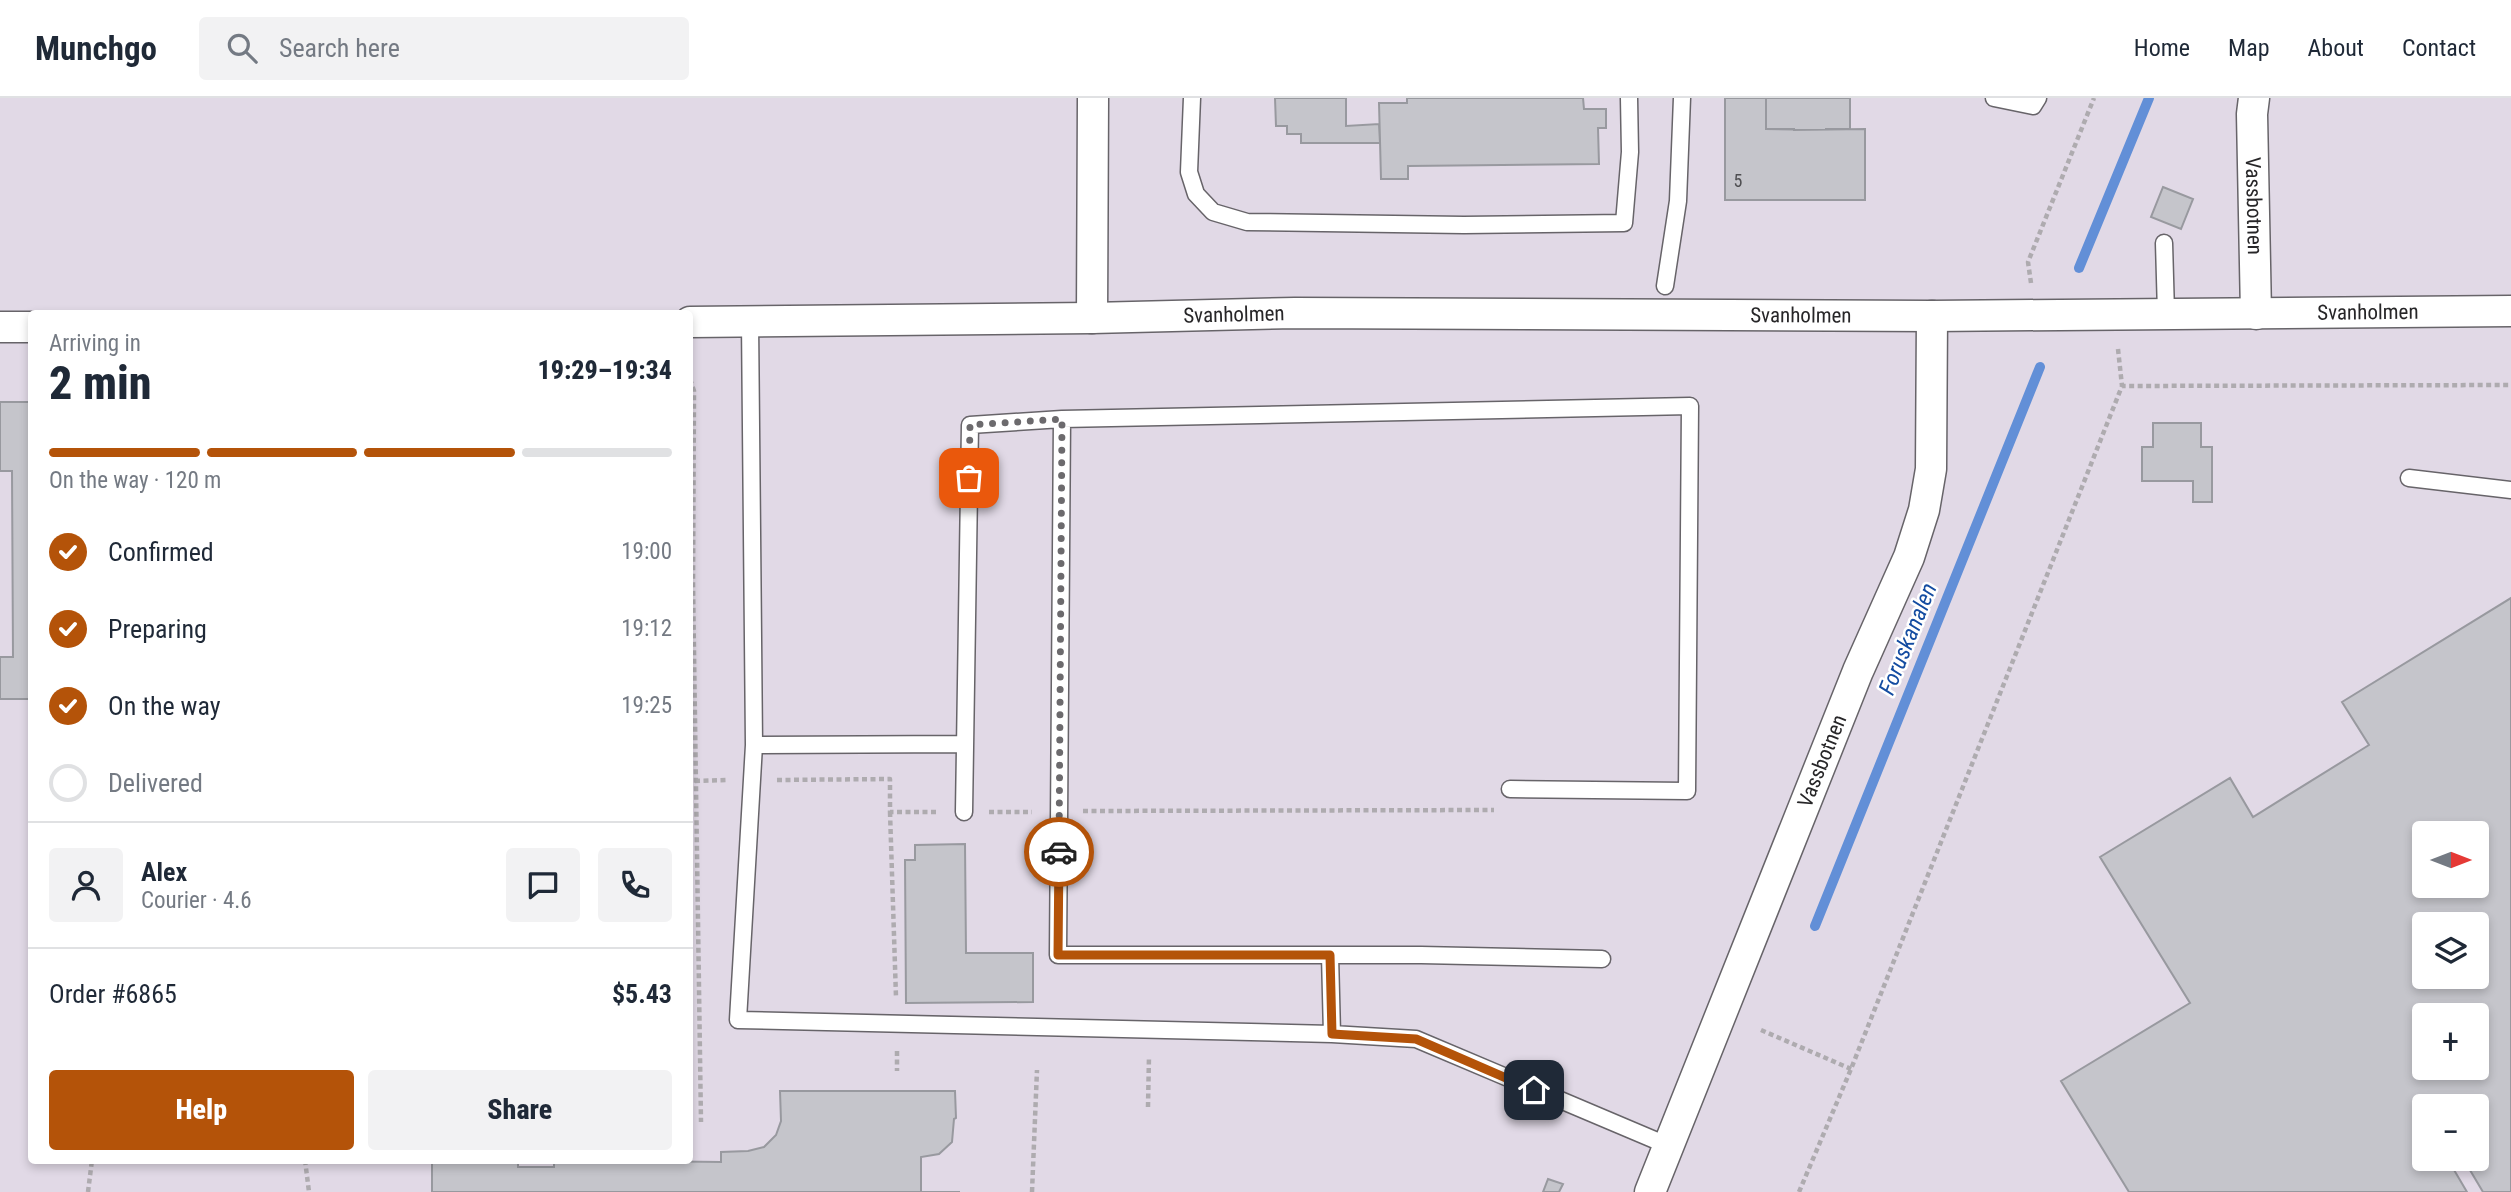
<!DOCTYPE html>
<html lang="en">
<head>
<meta charset="utf-8">
<style>
  body { margin:0; font-family:"Roboto Condensed",sans-serif; background:#f2f2f3; color:#1f2937; height:100vh; display:flex; flex-direction:column; font-size:26px; white-space:nowrap }
  * { box-sizing:border-box; margin:0 }
  p { font-size:23px; color:#747a83 }
  .icon { flex:none; width:38px; height:38px; fill:none; stroke:currentColor; stroke-width:2; stroke-linecap:round; stroke-linejoin:round }
  .map { position:relative; flex:1; overflow:hidden }
  .drawer { position:absolute; left:28px; top:212px; width:665px; height:854px; display:flex; flex-direction:column; background:#fff; border-radius:7px; box-shadow:0 4px 10px #0003 }
  .drawer>* { flex:none }
  .needle { width:46px; rotate:90deg }
  .controls { position:absolute; left:2412px; top:723px; display:grid; gap:14px }
  .controls a { display:grid; place-items:center; width:77px; height:77px; border-radius:7px; background:#fff; box-shadow:0 4px 10px #0003; font-size:35px }
  .pin { position:absolute; display:grid; place-items:center; width:60px; height:60px; color:#fff; margin:-30px; border-radius:14px; box-shadow:0 4px 10px #0006 }
  .courier { position:absolute; display:grid; place-items:center; width:70px; height:70px; margin:-35px; border:5px solid #b45309; border-radius:50%; background:#fff; color:#222; box-shadow:0 2px 9px #0007 }
  .head em { font-style:normal; font-weight:800 }
  .head div { display:flex; flex-direction:column-reverse }
  .head { display:flex; align-items:center; justify-content:space-between; height:119px; padding:0 21px }
  h1 { font-size:46px; font-weight:800; line-height:52px }
  .bar { display:grid; grid-template-columns:repeat(4,1fr); gap:10px 7px; align-content:center; height:84px; padding:0 21px }
  .bar i { height:9px; border-radius:5px; background:#e0e1e3 }
  .bar .on { background:#b45309 }
  .bar p { grid-column:span 4 }
  .line { display:flex; align-items:center; gap:18px; padding:0 21px; border-top:2px solid #e0e1e3 }
  .line div { flex:1 }
  .round { display:grid; place-items:center; flex:none; width:74px; height:74px; border-radius:7px; background:#f2f2f3 }
  ol { padding:0 21px; list-style:none }
  li { display:flex; align-items:center; gap:21px; height:77px }
  li p { margin-inline-start:auto }
  li .icon { padding:7px; border-radius:50%; background:#b45309; color:#fff; stroke-width:4 }
  li:last-child { color:#747a83 }
  li i { width:38px; height:38px; border:4px solid #e0e1e3; border-radius:50% }
  .button { display:flex; gap:14px; margin-top:auto; padding:14px 21px }
  .button a { flex:1; height:80px; border-radius:7px; background:#b45309; color:#fff; font-size:28px; font-weight:800; line-height:80px; text-align:center }
  .button a+a { background:#f2f2f3; color:#1f2937 }
  header { display:flex; align-items:center; gap:42px; box-sizing:border-box; height:98px; padding:0 35px; background:#fff; border-bottom:2px solid #e0e1e3 }
  header strong { font-size:33px }
  nav { display:flex; gap:38px; margin-inline-start:auto; font-size:24px }
  .search { width:490px; height:63px; background:#f2f2f3; display:flex; align-items:center; gap:18px; box-sizing:border-box; padding:0 24px; border-radius:7px; color:#747a83; font-size:26px }
  .map>svg:first-child { display:block }
  .built { fill:#e1d9e6; fill-rule:evenodd }
  .lines { fill:none; stroke-linecap:round; stroke-linejoin:round }
  .stream { stroke:#628fd7; stroke-width:10 }
  .building { fill:#c5c5cb; stroke:#98999f; stroke-width:2; fill-rule:evenodd }
  .service-casing { stroke:#676469; stroke-width:19 }
  .minor-casing { stroke:#676469; stroke-width:33 }
  .path { stroke:#aeabaf; stroke-width:4.5; stroke-dasharray:5 3.5; stroke-linecap:butt }
  .service { stroke:#fff; stroke-width:16 }
  .minor { stroke:#fff; stroke-width:30 }
  .done { stroke:#6c6a6d; stroke-width:7; stroke-dasharray:0 12.6 }
  .route { stroke:#b45309; stroke-width:9 }
  .labels { text-anchor:middle; dominant-baseline:central; stroke-width:5; stroke-linejoin:round; paint-order:stroke }
  .number-label { font-size:18px; fill:#4e4e51 }
  .street-label { font-size:21px; fill:#272628; stroke:#fff }
  .water-label { font-size:23px; font-style:italic; fill:#144ca1; stroke:#fff }
</style>
</head>
<body>
<header>
<strong>Munchgo</strong>
<div class="search"><svg class="icon" aria-label="search" viewBox="0 0 24 24"><circle cx="10" cy="10" r="6"/><path d="M15 15l6 6"/></svg>Search here</div>
<nav><a>Home</a><a>Map</a><a>About</a><a>Contact</a></nav>
</header>
<div class="map">
<svg width="2511" height="1094" viewBox="0 0 2511 1094">
  <rect width="100%" height="100%" fill="#ebe7ed"/>
  <path class="built" d="M0,0h2511v1094h-2511zM32,215h658v847h-658zM2424,735h52v53h-52zM2424,826h52v52h-52zM2424,917h52v53h-52zM2424,1008h52v52h-52z"/>
  <g class="lines">
    <path class="stream" d="M2079,170l70,-170
      M1815,828l225,-559"/>
  </g>
  <path class="building" d="M1275,0h71v28l33,-2 1,19h-79v-9h-14v-8h-11z
    M1407,0h176l1,11h22v19h-8l1,36 -191,2v13h-27l-2,-76h28z
    M1725,0h41v31h28v1l71,-1v71h-140z
    M1766,0h84v31h-24v1l-60,-1z
    M2163,89l30,12 -12,30 -30,-12z
    M0,304h32v297h-32v-42h13l-1,-186h-12z
    M2153,325h48v24h11v55h-19v-21h-51v-34h11z
    M2511,500v594h-28l-16,-27 -2,-7h11v-52h-52v52h23l20,34h-338l-68,-111 129,-78 -90,-146 130,-79 23,39 116,-72 -27,-43zM2424,735h52v53h-52zM2424,826h52v52h-52zM2424,917h52v53h-52z
    M965,746l1,109h67v49l-127,1 -1,-143h10v-15z
    M780,993h175l1,27 -2,1 -2,23 -13,12 -18,3v35h39h-528v-32h86v7h36v-7l167,2v-10l27,-1 16,-4 12,-12 5,-14z
    M1548,1081l15,5 -4,8h-16z"/>
  <g class="lines">
    <g class="service-casing">
      <path id="service" d="M1192,0l-3,74 7,22 17,18 34,10 217,3 160,-2 6,-71 -1,-54
        M1994,0l39,8 5,-8
        M2164,145l2,70
        M1665,188l13,-85 4,-103
        M750,223l4,424 -16,275 594,14 84,5 253,107
        M1062,321l-4,536h363l181,4
        M2409,380l102,12
        M754,647l210,-1
        M964,714l6,-387 92,-6 628,-13 -3,385 -177,-2
        M1330,857l2,79"/>
    </g>
    <g class="minor-casing">
      <g id="minor">
        <path id="s1" d="M2254,0l-2,16 4,200"/>
        <path d="M1092,220l1,-220"/>
        <path id="s2" d="M690,224l402,-4 203,-5 637,3 579,-5"/>
        <path d="M0,229h32"/>
        <path id="s3" d="M1650,1094l208,-521 51,-114 15,-47 7,-41 1,-153"/>
      </g>
    </g>
    <path class="path" d="M2031,185l-3,-21 66,-164
      M2118,251l4,37
      M690,281l4,12 -1,193 8,538
      M777,682l113,-1v33h48
      M695,683l31,-1
      M1083,713l411,-1
      M890,714l6,185
      M989,714h43
      M1761,932l90,39
      M897,953v20
      M1148,1009l1,-51
      M305,1062l4,32
      M88,1094l4,-32
      M1032,1094l5,-122
      M1799,1094l52,-123 271,-683 389,-1"/>
    <use href="#service" class="service"/>
    <use href="#minor" class="minor"/>
  </g>
  <g class="lines">
    <path class="done" d="M969,380l1,-53 92,-6 -3,433"/>
    <path class="route" d="M1059,754l-1,103h272l2,79 84,5 118,51"/>
  </g>
  <g class="labels">
    <g class="number-label">
      <text x="1738" y="82">5</text>
    </g>
    <g class="street-label">
      <text stroke="none"><textPath href="#s1" startOffset="108">Vassbotnen</textPath></text>
      <text stroke="none"><textPath href="#s2" startOffset="1678">Svanholmen</textPath></text>
      <text stroke="none"><textPath href="#s2" startOffset="544">Svanholmen</textPath></text>
      <text stroke="none"><textPath href="#s2" startOffset="1111">Svanholmen</textPath></text>
      <text stroke="none"><textPath href="#s3" startOffset="464">Vassbotnen</textPath></text>
    </g>
    <g class="water-label">
      <text transform="translate(1908 541) rotate(-68)">Foruskanalen</text>
    </g>
  </g>
</svg>
<div class="controls">
<a><svg class="needle" viewBox="-14 -14 28 28"><path d="M0-13l5 13h-10z" fill="#e53935"/><path d="M0 13l5-13h-10z" fill="#747a83"/></svg></a>
<a><svg class="icon" aria-label="layers" viewBox="0 0 24 24"><path d="M12 4l9 5-9 5-9-5zM3 14l9 5 9-5"/></svg></a>
<a>+</a>
<a>−</a>
</div>
<div class="pin" style="left:969px;top:380px;background:#ea580c"><svg class="icon" aria-label="bag" viewBox="0 0 24 24"><path d="M5 8h14l-1 12H6zM9 8a3 3 0 0 1 6 0"/></svg></div>
<div class="pin" style="left:1534px;top:992px;background:#1f2937"><svg class="icon" aria-label="home" viewBox="0 0 24 24"><path d="M3 11l9-7 9 7M6 9v11h12V9"/></svg></div>
<div class="courier" style="left:1059px;top:754px"><svg class="icon" aria-label="car" viewBox="0 0 24 24"><path d="M5 17H2v-5l4-1 3-4h7l3 4 3 1v5h-3M9 17h6M6 11h13"/><circle cx="7" cy="17" r="2"/><circle cx="17" cy="17" r="2"/></svg></div>
<section class="drawer">
<div class="head"><div><h1>2 min</h1><p>Arriving in</p></div><em>19:29–19:34</em></div>
<div class="bar"><i class="on"></i><i class="on"></i><i class="on"></i><i></i><p>On the way · 120 m</p></div>
<ol>
<li><svg class="icon" aria-label="check" viewBox="0 0 24 24"><path d="M5 12l5 5 9-10"/></svg>Confirmed<p>19:00</p></li>
<li><svg class="icon" aria-label="check" viewBox="0 0 24 24"><path d="M5 12l5 5 9-10"/></svg>Preparing<p>19:12</p></li>
<li><svg class="icon" aria-label="check" viewBox="0 0 24 24"><path d="M5 12l5 5 9-10"/></svg>On the way<p>19:25</p></li>
<li><i></i>Delivered</li>
</ol>
<div class="line" style="height:126px"><a class="round"><svg class="icon" aria-label="person" viewBox="0 0 24 24"><circle cx="12" cy="8" r="4"/><path d="M4 21q1-7 8-7t8 7"/></svg></a><div><b>Alex</b><p>Courier · 4.6</p></div><a class="round"><svg class="icon" aria-label="chat" viewBox="0 0 24 24"><path d="M4 5h16v11H9l-5 4z"/></svg></a><a class="round"><svg class="icon" aria-label="phone" viewBox="0 0 24 24"><path d="M5 4h4l2 5-3 2q2 4 5 5l2-3 5 2v4C11 20 4 13 5 4z"/></svg></a></div>
<div class="line" style="height:91px"><div>Order #6865</div><b>$5.43</b></div>
<div class="button"><a>Help</a><a>Share</a></div>
</section>
</div>
</body>
</html>
